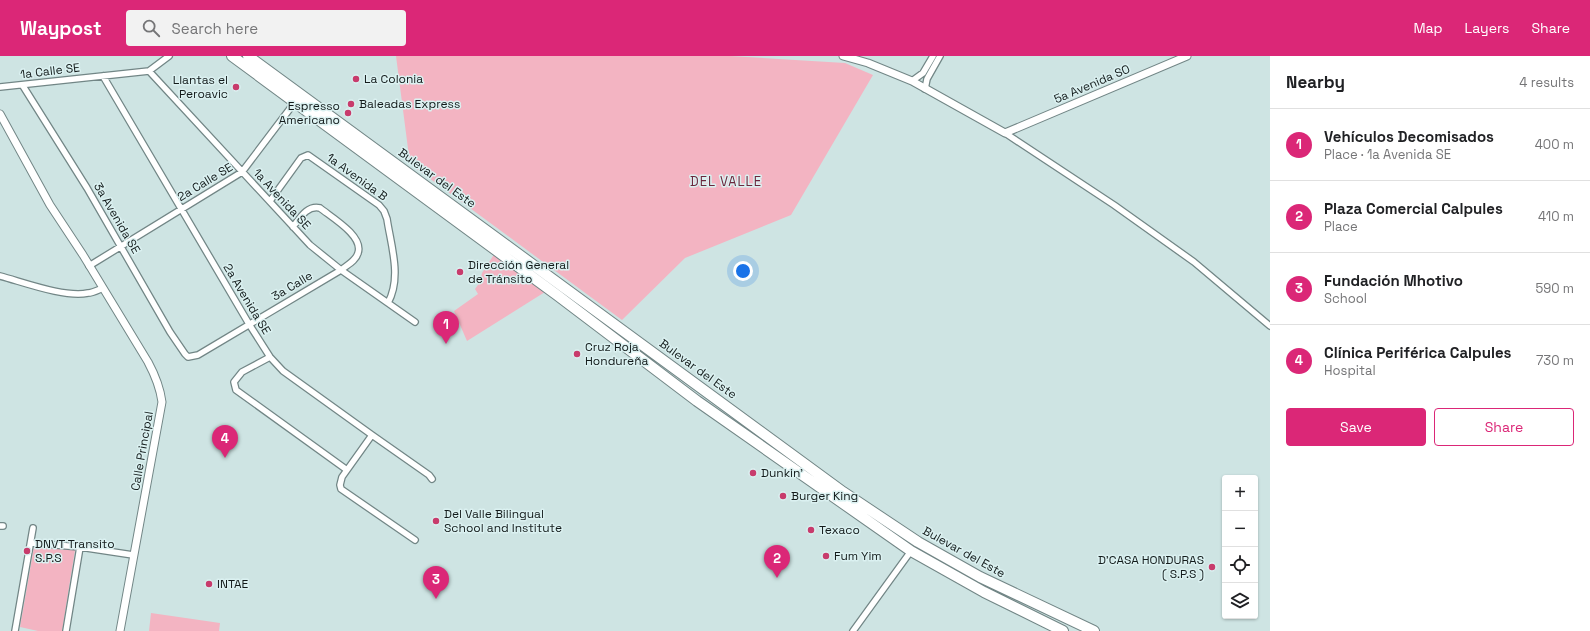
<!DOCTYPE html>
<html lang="en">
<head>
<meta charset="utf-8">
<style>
  :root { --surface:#fff; --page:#f2f2f2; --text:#202124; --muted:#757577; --line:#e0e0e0; --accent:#db2777 }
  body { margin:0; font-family:"Space Grotesk",sans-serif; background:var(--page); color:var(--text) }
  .controls { position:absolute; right:12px; bottom:12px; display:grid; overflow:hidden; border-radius:4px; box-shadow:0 1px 3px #0004 }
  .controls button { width:36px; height:36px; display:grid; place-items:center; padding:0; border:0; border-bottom:1px solid var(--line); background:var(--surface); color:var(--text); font:20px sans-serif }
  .you { position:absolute; left:743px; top:215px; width:14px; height:14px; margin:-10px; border:3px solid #fff; border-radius:50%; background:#1a73e8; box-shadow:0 0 0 6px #1a73e833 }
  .badge { display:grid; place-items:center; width:26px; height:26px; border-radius:50%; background:var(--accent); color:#fff; font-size:13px; font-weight:700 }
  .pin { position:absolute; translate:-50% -33px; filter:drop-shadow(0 1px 2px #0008) }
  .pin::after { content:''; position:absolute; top:21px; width:14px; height:12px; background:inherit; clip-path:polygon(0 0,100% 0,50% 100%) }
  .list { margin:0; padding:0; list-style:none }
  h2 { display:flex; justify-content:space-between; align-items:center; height:52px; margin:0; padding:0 16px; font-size:17px }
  h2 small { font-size:13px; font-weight:400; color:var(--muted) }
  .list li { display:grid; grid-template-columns:26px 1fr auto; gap:12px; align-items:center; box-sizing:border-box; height:72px; padding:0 16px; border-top:1px solid var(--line) }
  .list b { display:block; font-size:15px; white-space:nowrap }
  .list p { margin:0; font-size:13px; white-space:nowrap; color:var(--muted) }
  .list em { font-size:13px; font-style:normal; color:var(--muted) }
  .actions { display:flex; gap:8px; padding:12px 16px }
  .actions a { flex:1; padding:9px 0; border:1px solid var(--accent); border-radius:4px; text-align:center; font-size:14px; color:var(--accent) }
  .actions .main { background:var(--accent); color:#fff }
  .icon { flex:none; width:22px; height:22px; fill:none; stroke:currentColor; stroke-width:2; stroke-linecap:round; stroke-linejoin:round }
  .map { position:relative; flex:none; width:1270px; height:575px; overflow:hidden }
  header { display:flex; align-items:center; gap:24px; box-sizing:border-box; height:56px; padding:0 20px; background:var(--accent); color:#fff }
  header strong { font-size:19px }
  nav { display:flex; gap:22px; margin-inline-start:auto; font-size:14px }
  .search { width:280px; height:36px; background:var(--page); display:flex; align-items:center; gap:10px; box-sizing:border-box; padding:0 14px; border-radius:4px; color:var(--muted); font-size:15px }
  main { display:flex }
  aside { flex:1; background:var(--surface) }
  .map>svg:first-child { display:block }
  .green { fill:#f3b4c2 }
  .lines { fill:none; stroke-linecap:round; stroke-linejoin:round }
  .minor-casing { stroke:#728686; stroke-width:8 }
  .tertiary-casing { stroke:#728686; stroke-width:9 }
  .trunk-casing { stroke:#728686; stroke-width:12 }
  .minor { stroke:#fff; stroke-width:5.5 }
  .tertiary { stroke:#fff; stroke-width:7 }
  .trunk { stroke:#fff; stroke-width:10 }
  .poi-dot { fill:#c83b6c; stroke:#dbf1f1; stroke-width:1.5 }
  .labels { text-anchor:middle; stroke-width:3; stroke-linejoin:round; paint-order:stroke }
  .street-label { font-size:12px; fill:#131b1b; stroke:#dbf1f1 }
  .poi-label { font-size:12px; fill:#131b1b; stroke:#dbf1f1; text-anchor:start }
  .neighbourhood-label { font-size:13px; letter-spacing:1px; fill:#6b263c; stroke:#dbf1f1 }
</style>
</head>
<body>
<header>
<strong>Waypost</strong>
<div class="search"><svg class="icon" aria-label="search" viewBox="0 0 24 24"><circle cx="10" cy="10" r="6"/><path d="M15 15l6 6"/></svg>Search here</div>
<nav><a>Map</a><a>Layers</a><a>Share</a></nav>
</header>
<main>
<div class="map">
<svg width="1270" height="575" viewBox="0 0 1270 575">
  <rect width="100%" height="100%" fill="#cee4e3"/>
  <path class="green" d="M 396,0 L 730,0 L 845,7 L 873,19 L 791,159 L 685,202 L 622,264 L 410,108 Z
    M 495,197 L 545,236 L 467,285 L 454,255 L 478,238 L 475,233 L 480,226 L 482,217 Z
    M 34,491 L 75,494 L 62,575 L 38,575 L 20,571 Z
    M 151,557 L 220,567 L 219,575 L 149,575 Z"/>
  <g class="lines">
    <defs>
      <path id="minor" d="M 149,15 L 310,189 L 341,214 L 415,266
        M 103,20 L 249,268 L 270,301 L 283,315 L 372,379 L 429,419 L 432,423
        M 912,25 L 923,17 L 933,0
        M 23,30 L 87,132 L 170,276 L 185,298 L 188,301 L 198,299 L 341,214 C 347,209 356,205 358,197 C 364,180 331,161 320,152 C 307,149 300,162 293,171
        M 0,31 L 149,15 L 169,0
        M 925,33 L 927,23 L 940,0
        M 1005,77 L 1114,149 L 1194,206 L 1270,270
        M 270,145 L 301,102 L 308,99 L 379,149 L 384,155 L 387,163 C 391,190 402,221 388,247
        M 89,210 L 242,116 L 295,46
        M 0,220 C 23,226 65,242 88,237 C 93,237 98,234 103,232
        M 270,301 L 242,316 L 234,326 L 236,334 L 347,414
        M 372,379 L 342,421 L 340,429 L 341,433 L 415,484
        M 0,470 L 3,470
        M 31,487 L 80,491 L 133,499
        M 15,575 L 33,472
        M 66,575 L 80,491
        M 853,575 L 911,495"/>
      <path id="tertiary" d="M 843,0 L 868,7 L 912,25 L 1005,77 L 1187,0
        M 0,58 L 50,149 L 83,199 L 148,306 C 155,319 160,331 162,346 L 120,575"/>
      <path id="trunk" d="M 232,0 L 557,239 L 697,345 L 911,495 L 984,536 L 1063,575
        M 248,0 L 843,436 L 918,486 L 980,521 L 1094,575"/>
    </defs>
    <use href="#minor" class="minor-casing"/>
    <use href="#tertiary" class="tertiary-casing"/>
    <use href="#trunk" class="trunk-casing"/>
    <use href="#minor" class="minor"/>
    <use href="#tertiary" class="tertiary"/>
    <use href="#trunk" class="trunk"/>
  </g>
  <g class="poi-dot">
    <circle cx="356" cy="23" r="4"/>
    <circle cx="236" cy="31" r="4"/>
    <circle cx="351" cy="48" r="4"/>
    <circle cx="348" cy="57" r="4"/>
    <circle cx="460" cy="216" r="4"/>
    <circle cx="577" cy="298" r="4"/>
    <circle cx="753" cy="417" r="4"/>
    <circle cx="783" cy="440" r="4"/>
    <circle cx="436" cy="465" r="4"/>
    <circle cx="811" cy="474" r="4"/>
    <circle cx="27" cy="495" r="4"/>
    <circle cx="826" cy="500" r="4"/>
    <circle cx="1212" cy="511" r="4"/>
    <circle cx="209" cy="528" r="4"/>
  </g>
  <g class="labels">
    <g class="street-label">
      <text transform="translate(50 15) rotate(-7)" y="4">1a Calle SE</text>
      <text transform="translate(1092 28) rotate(-23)" y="4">5a Avenida SO</text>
      <text transform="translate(357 121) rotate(36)" y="4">1a Avenida B</text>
      <text transform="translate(437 122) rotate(36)" y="4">Bulevar del Este</text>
      <text transform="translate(205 126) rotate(-31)" y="4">2a Calle SE</text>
      <text transform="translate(282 143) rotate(47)" y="4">1a Avenida SE</text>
      <text transform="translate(117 162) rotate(60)" y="4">3a Avenida SE</text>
      <text transform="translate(292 230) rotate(-31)" y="4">3a Calle</text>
      <text transform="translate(247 243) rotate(59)" y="4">2a Avenida SE</text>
      <text transform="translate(698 313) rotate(36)" y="4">Bulevar del Este</text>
      <text transform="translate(142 395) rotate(-80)" y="4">Calle Principal</text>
      <text transform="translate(964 496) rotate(29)" y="4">Bulevar del Este</text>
    </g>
    <g class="poi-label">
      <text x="364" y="27">La Colonia</text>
      <text x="228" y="28" text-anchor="end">Llantas el<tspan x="228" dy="14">Peroavic</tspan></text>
      <text x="359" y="52">Baleadas Express</text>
      <text x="340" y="54" text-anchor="end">Espresso<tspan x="340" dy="14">Americano</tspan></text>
      <text x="468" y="213">Dirección General<tspan x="468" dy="14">de Tránsito</tspan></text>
      <text x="585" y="295">Cruz Roja<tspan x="585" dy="14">Hondureña</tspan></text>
      <text x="761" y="421">Dunkin'</text>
      <text x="791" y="444">Burger King</text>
      <text x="444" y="462">Del Valle Bilingual<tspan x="444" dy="14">School and Institute</tspan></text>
      <text x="819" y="478">Texaco</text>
      <text x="35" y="492">DNVT Transito<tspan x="35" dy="14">S.P.S</tspan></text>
      <text x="834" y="504">Fum Yim</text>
      <text x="1204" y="508" text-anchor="end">D'CASA HONDURAS<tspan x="1204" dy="14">( S.P.S )</tspan></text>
      <text x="217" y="532">INTAE</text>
    </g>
    <g class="neighbourhood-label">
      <text x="726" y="130">DEL VALLE</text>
    </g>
  </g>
</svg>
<div class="controls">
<button>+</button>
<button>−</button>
<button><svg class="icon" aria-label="locate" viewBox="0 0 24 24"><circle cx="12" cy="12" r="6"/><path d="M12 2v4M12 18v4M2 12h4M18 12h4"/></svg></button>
<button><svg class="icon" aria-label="layers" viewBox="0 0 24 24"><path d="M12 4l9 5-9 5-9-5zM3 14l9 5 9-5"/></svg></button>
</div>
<div class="you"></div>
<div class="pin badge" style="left:446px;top:288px">1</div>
<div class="pin badge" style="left:777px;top:522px">2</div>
<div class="pin badge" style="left:436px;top:543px">3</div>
<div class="pin badge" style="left:225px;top:402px">4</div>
</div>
<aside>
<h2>Nearby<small>4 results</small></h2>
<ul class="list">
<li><span class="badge">1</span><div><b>Vehículos Decomisados</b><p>Place · 1a Avenida SE</p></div><em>400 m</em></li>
<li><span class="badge">2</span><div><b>Plaza Comercial Calpules</b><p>Place</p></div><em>410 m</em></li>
<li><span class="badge">3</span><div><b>Fundación Mhotivo</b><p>School</p></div><em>590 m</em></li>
<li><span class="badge">4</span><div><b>Clínica Periférica Calpules</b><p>Hospital</p></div><em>730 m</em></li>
</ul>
<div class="actions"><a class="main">Save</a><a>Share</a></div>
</aside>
</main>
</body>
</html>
